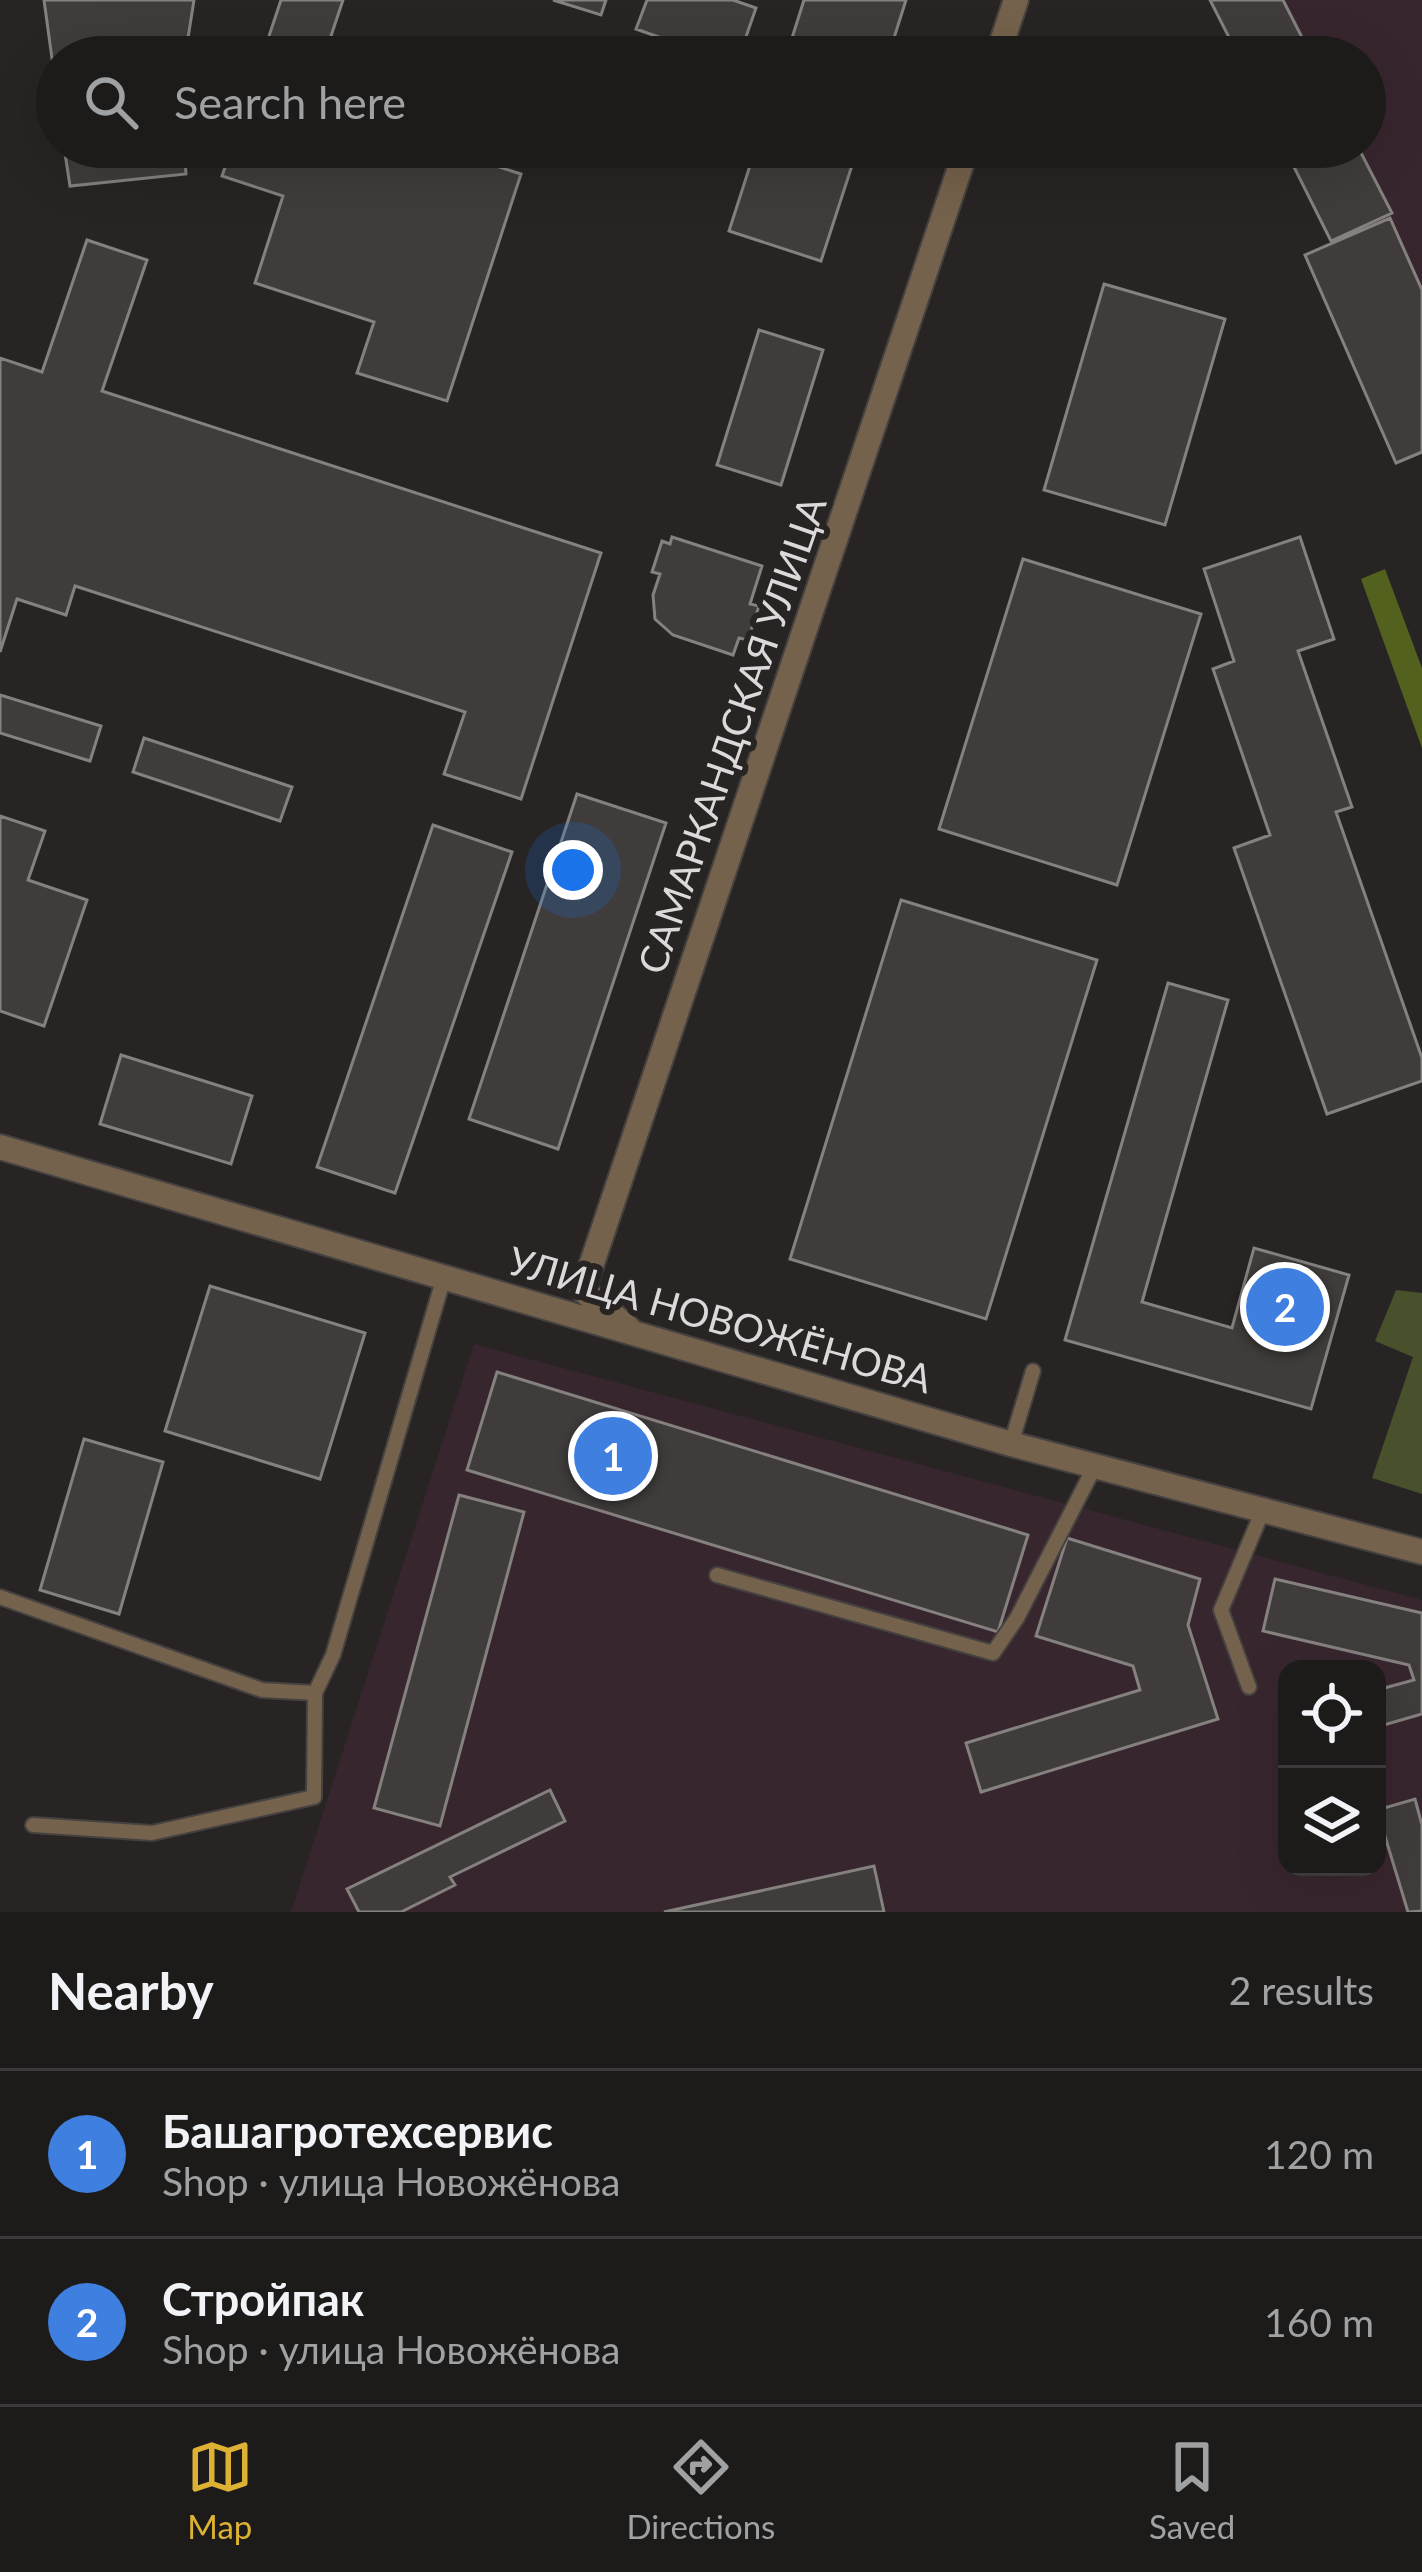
<!DOCTYPE html>
<html lang="en">
<head>
<meta charset="utf-8">
<style>
  :root { --surface:#1d1b1a; --page:#2a2827; --text:#f1f3f6; --muted:#a0a1a2; --line:#3b3939; --accent:#ddb133 }
  body { margin:0; font-family:Lato,sans-serif; background:var(--page); color:var(--text) }
  .controls { position:absolute; right:36px; bottom:36px; display:grid; overflow:hidden; border-radius:24px; box-shadow:0 12px 48px #0002 }
  .controls button { width:108px; height:108px; display:grid; place-items:center; padding:0; border:0; border-bottom:3px solid var(--line); background:var(--surface); color:var(--text); font:60px sans-serif }
  .you { position:absolute; left:573px; top:870px; width:42px; height:42px; margin:-30px; border:9px solid #fff; border-radius:50%; background:#1a73e8; box-shadow:0 0 0 18px #1a73e833 }
  .badge { display:grid; place-items:center; width:78px; height:78px; border-radius:50%; background:var(--accent); color:#fff; font-size:39px; font-weight:700 }
  .pin { position:absolute; translate:-50% -50%; border:6px solid #fff; box-shadow:0 3px 12px #0006 }
  .list { margin:0; padding:0; list-style:none }
  h2 { display:flex; justify-content:space-between; align-items:center; height:156px; margin:0; padding:0 48px; font-size:51px }
  h2 small { font-size:39px; font-weight:400; color:var(--muted) }
  .list li { display:grid; grid-template-columns:78px 1fr auto; gap:36px; align-items:center; box-sizing:border-box; height:168px; padding:0 48px; border-top:3px solid var(--line) }
  .list b { display:block; font-size:45px; white-space:nowrap }
  .list p { margin:0; font-size:39px; white-space:nowrap; color:var(--muted) }
  .list em { font-size:39px; font-style:normal; color:var(--muted) }
  .icon { flex:none; width:66px; height:66px; fill:none; stroke:currentColor; stroke-width:2; stroke-linecap:round; stroke-linejoin:round }
  .map { position:relative; flex:none; width:1422px; height:1912px; overflow:hidden }
  .search { position:absolute; background:var(--surface); box-shadow:0 12px 48px #0002; left:36px; right:36px; top:36px; height:132px; display:flex; align-items:center; gap:30px; box-sizing:border-box; padding:0 42px; border-radius:66px; color:var(--muted); font-size:45px }
  .sheet { height:492px; background:var(--surface) }
  nav { display:flex; justify-content:space-around; align-items:center; box-sizing:border-box; height:168px; border-top:3px solid var(--line); background:var(--surface); font-size:33px; color:var(--muted) }
  nav a { display:grid; justify-items:center; gap:6px }
  nav .on { color:var(--accent) }
  .map>svg:first-child { display:block }
  .industrial { fill:#38262e; fill-rule:evenodd }
  .green { fill:#48512c }
  .forest { fill:#53611e }
  .building { fill:#3f3c3b; stroke:#84817f; stroke-width:3 }
  .lines { fill:none; stroke-linecap:round; stroke-linejoin:round }
  .service-casing { stroke:#444140; stroke-width:18 }
  .minor-casing { stroke:#444140; stroke-width:28 }
  .tertiary-casing { stroke:#444140; stroke-width:28 }
  .service { stroke:#75624c; stroke-width:14 }
  .minor { stroke:#75624c; stroke-width:24 }
  .tertiary { stroke:#75624c; stroke-width:24 }
  .labels { text-anchor:middle; stroke-width:12; stroke-linejoin:round; paint-order:stroke }
  .street-label { font-size:39px; fill:#dbd9d9; stroke:#272423 }
</style>
</head>
<body>
<div class="map">
<svg width="1422" height="1912" viewBox="0 0 1422 1912">
  <rect width="100%" height="100%" fill="#272423"/>
  <path class="industrial" d="M 1276,0 L 1422,0 L 1422,372 L 1334,147 L 1365,147 L 1365,57 L 1298,57 Z
    M 474,1344 L 1422,1600 L 1422,1912 L 291,1912 ZM 1287,1669 L 1377,1669 L 1377,1867 L 1287,1867 Z"/>
  <path class="green" d="M 1396,1290 L 1422,1293 L 1422,1494 L 1372,1478 L 1413,1357 L 1375,1341 Z"/>
  <path class="forest" d="M 1385,569 L 1422,668 L 1422,748 L 1361,579 Z"/>
  <path class="building" d="M 44,0 L 194,0 L 185,57 L 57,57 L 57,95 Z
    M 281,0 L 343,0 L 324,57 L 262,57 Z
    M 553,0 L 606,0 L 601,15 Z
    M 647,0 L 733,0 L 756,8 L 739,57 L 715,57 L 636,29 Z
    M 804,0 L 906,0 L 888,57 L 786,57 Z
    M 1210,0 L 1283,0 L 1312,57 L 1239,57 Z
    M 64,147 L 184,147 L 186,174 L 70,186 Z
    M 232,147 L 437,147 L 521,174 L 447,401 L 357,373 L 374,322 L 255,283 L 283,196 L 222,176 Z
    M 756,147 L 858,147 L 821,261 L 729,231 Z
    M 1284,147 L 1358,147 L 1392,213 L 1331,241 Z
    M 1390,218 L 1422,290 L 1422,452 L 1396,463 L 1305,255 Z
    M 87,240 L 147,260 L 102,391 L 601,553 L 521,799 L 444,774 L 465,712 L 75,586 L 66,615 L 17,599 L 0,652 L 0,358 L 42,372 Z
    M 1104,284 L 1225,319 L 1165,525 L 1044,490 Z
    M 759,330 L 823,350 L 781,485 L 717,465 Z
    M 672,537 L 762,566 L 750,604 L 759,606 L 748,640 L 739,638 L 733,655 L 673,635 L 655,619 L 653,595 L 660,574 L 652,572 L 662,541 L 670,544 Z
    M 1300,537 L 1334,639 L 1298,651 L 1352,807 L 1336,812 L 1422,1058 L 1422,1081 L 1327,1114 L 1234,848 L 1270,835 L 1213,669 L 1234,661 L 1204,569 Z
    M 1023,559 L 1201,614 L 1117,885 L 939,829 Z
    M 0,695 L 101,726 L 90,761 L 0,733 Z
    M 144,738 L 292,787 L 280,821 L 133,772 Z
    M 577,794 L 666,823 L 558,1149 L 469,1119 Z
    M 0,816 L 45,831 L 28,880 L 87,900 L 44,1026 L 0,1011 Z
    M 433,825 L 512,852 L 395,1193 L 317,1167 Z
    M 901,900 L 1097,960 L 986,1319 L 790,1259 Z
    M 1168,983 L 1228,1000 L 1142,1302 L 1232,1328 L 1254,1248 L 1349,1275 L 1311,1409 L 1065,1340 Z
    M 121,1055 L 252,1096 L 231,1164 L 100,1124 Z
    M 210,1286 L 365,1333 L 320,1479 L 165,1431 Z
    M 497,1372 L 1028,1535 L 998,1632 L 467,1470 Z
    M 84,1439 L 163,1462 L 119,1614 L 40,1590 Z
    M 459,1495 L 524,1512 L 440,1826 L 374,1808 Z
    M 1067,1538 L 1200,1579 L 1188,1625 L 1218,1719 L 981,1792 L 966,1743 L 1140,1690 L 1133,1666 L 1036,1636 Z
    M 1275,1579 L 1422,1613 L 1422,1714 L 1377,1727 L 1377,1690 L 1414,1680 L 1409,1665 L 1263,1631 Z
    M 550,1790 L 565,1821 L 450,1877 L 455,1885 L 401,1912 L 359,1912 L 347,1889 Z
    M 1415,1799 L 1422,1825 L 1422,1911 L 1408,1912 L 1377,1810 Z
    M 874,1866 L 884,1912 L 664,1912 Z"/>
  <g class="lines">
    <defs>
      <path id="service" d="M 1011,1444 L 1033,1371
        M 717,1575 L 993,1653 L 1017,1618 L 1095,1466
        M 0,1597 L 262,1690 L 315,1693 L 333,1655 L 444,1277
        M 1249,1687 L 1221,1610 L 1263,1510
        M 33,1825 L 152,1833 L 314,1797 L 315,1693"/>
      <path id="minor" d="M 997,57 L 1016,0
        M 628,1328 L 583,1290 L 967,147"/>
      <path id="tertiary" d="M 0,1147 L 1011,1444 L 1422,1552"/>
    </defs>
    <use href="#service" class="service-casing"/>
    <use href="#minor" class="minor-casing"/>
    <use href="#tertiary" class="tertiary-casing"/>
    <use href="#service" class="service"/>
    <use href="#minor" class="minor"/>
    <use href="#tertiary" class="tertiary"/>
  </g>
  <g class="labels">
    <g class="street-label">
      <text transform="translate(732 735) rotate(-71)" y="14">САМАРКАНДСКАЯ УЛИЦА</text>
      <text transform="translate(720 1320) rotate(16)" y="14">УЛИЦА НОВОЖЁНОВА</text>
    </g>
  </g>
</svg>
<div class="controls">
<button><svg class="icon" aria-label="locate" viewBox="0 0 24 24"><circle cx="12" cy="12" r="6"/><path d="M12 2v4M12 18v4M2 12h4M18 12h4"/></svg></button>
<button><svg class="icon" aria-label="layers" viewBox="0 0 24 24"><path d="M12 4l9 5-9 5-9-5zM3 14l9 5 9-5"/></svg></button>
</div>
<div class="you"></div>
<div class="pin badge" style="left:613px;top:1456px;background:#3f7fe0">1</div>
<div class="pin badge" style="left:1285px;top:1307px;background:#3f7fe0">2</div>
<div class="search"><svg class="icon" aria-label="search" viewBox="0 0 24 24"><circle cx="10" cy="10" r="6"/><path d="M15 15l6 6"/></svg>Search here</div>
</div>
<section class="sheet">
<h2>Nearby<small>2 results</small></h2>
<ul class="list">
<li><span class="badge" style="background:#3f7fe0">1</span><div><b>Башагротехсервис</b><p>Shop · улица Новожёнова</p></div><em>120 m</em></li>
<li><span class="badge" style="background:#3f7fe0">2</span><div><b>Стройпак</b><p>Shop · улица Новожёнова</p></div><em>160 m</em></li>
</ul>
</section>
<nav>
<a class="on"><svg class="icon" aria-label="map" viewBox="0 0 24 24"><path d="M3 6l6-2 6 2 6-2v14l-6 2-6-2-6 2zM9 4v14M15 6v14"/></svg>Map</a>
<a><svg class="icon" aria-label="directions" viewBox="0 0 24 24"><path d="M12 3l9 9-9 9-9-9zM9 14v-3h6M13 9l2 2-2 2"/></svg>Directions</a>
<a><svg class="icon" aria-label="saved" viewBox="0 0 24 24"><path d="M7 4h10v16l-5-4-5 4z"/></svg>Saved</a>
</nav>
</body>
</html>
